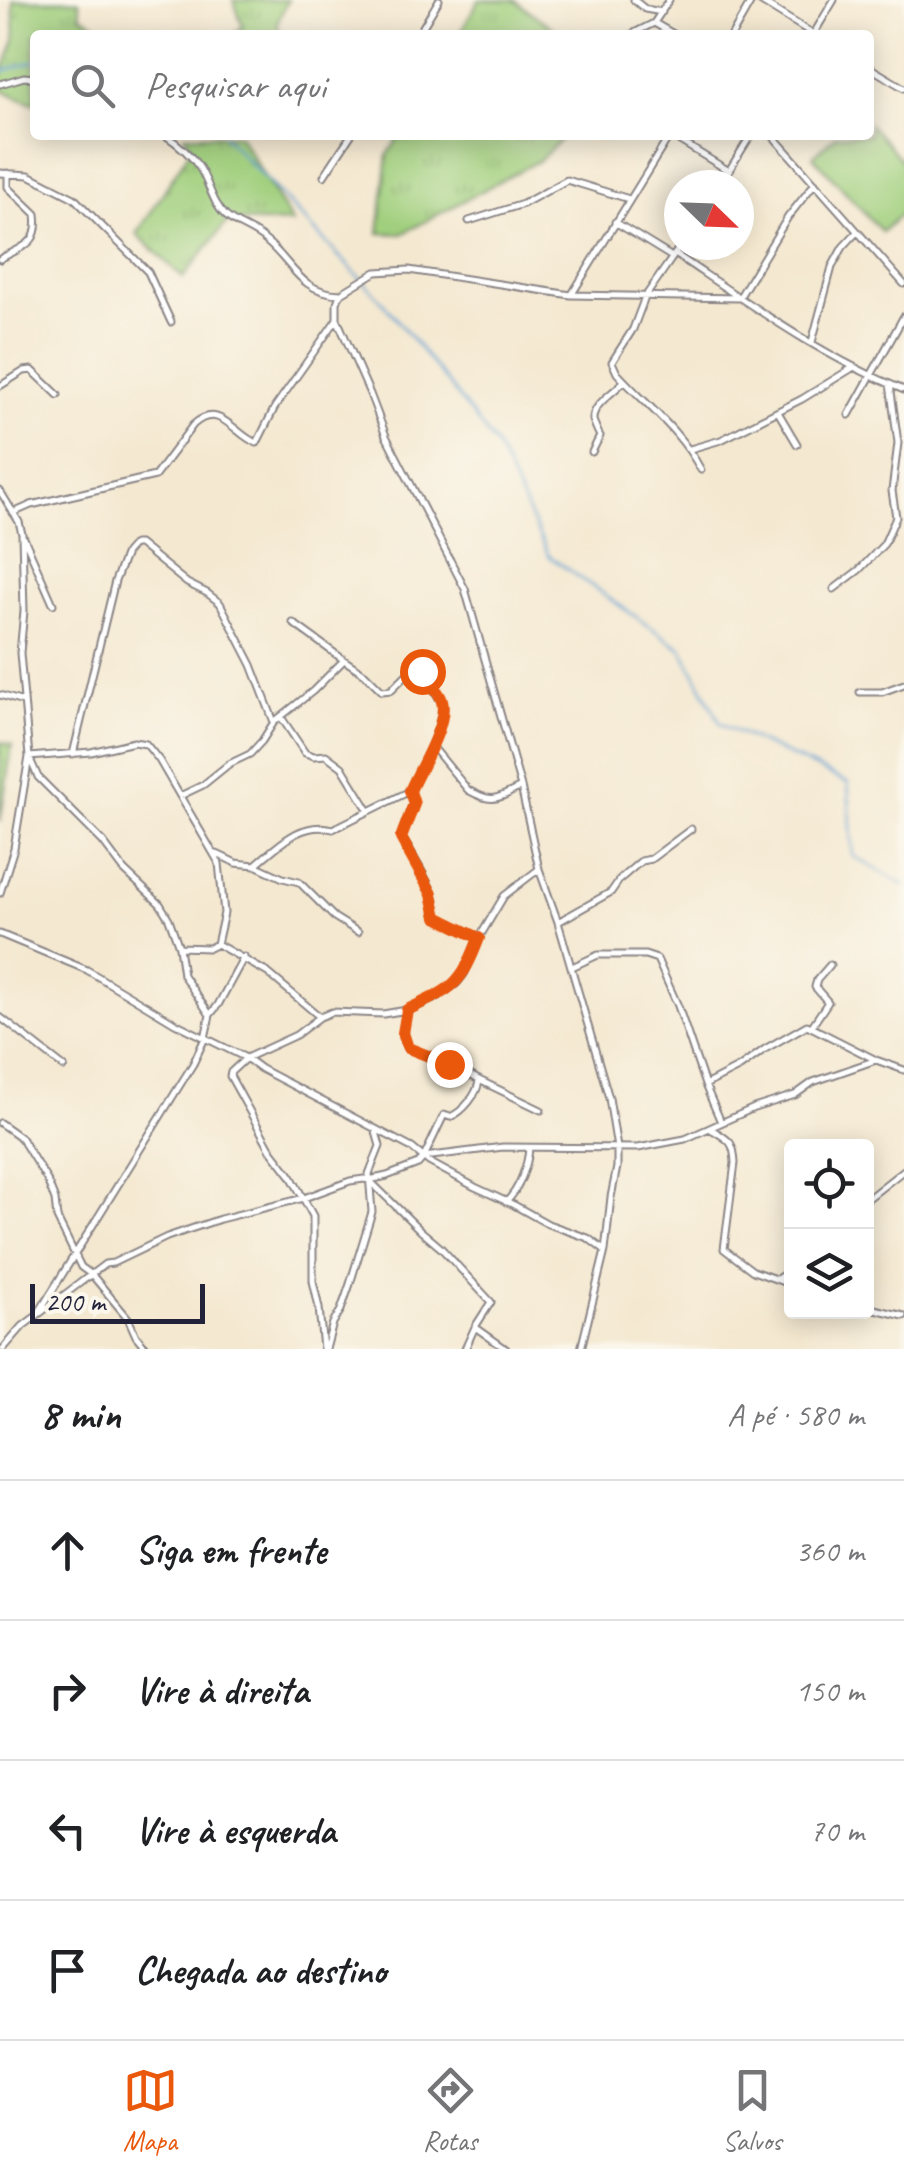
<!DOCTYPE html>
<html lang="pt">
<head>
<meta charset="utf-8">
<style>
  :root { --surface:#fff; --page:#f2f2f2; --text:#202124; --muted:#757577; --line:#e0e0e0; --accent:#ea580c }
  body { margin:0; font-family:Caveat,sans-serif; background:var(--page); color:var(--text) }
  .controls { position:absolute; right:30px; bottom:30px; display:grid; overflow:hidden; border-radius:10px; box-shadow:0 5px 25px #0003 }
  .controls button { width:90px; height:90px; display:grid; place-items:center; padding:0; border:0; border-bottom:2px solid var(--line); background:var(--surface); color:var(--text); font:50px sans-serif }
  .compass { position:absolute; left:664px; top:170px; width:90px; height:90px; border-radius:50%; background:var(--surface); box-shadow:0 5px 25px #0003; rotate:113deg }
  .scale { position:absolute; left:30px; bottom:25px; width:175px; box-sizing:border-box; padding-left:10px; border:5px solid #22223b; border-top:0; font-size:28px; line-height:35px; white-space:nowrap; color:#22223b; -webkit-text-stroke:8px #fbf7ec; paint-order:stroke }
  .stop { position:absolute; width:30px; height:30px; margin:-22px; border:8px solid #ea580c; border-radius:50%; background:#fff }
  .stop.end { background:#ea580c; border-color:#fff; box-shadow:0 2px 10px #0008 }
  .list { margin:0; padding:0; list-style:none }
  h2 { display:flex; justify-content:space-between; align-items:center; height:130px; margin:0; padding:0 40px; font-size:42px }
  h2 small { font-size:32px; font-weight:400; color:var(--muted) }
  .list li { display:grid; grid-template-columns:65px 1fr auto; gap:30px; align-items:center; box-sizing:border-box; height:140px; padding:0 40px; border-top:2px solid var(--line) }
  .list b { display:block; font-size:38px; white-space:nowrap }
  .list em { font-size:32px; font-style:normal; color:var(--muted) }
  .icon { flex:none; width:55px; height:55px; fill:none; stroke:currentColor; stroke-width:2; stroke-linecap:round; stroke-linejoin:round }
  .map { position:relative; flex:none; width:904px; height:1349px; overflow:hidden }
  .search { position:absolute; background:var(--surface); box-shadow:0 5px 25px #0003; left:30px; right:30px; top:30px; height:110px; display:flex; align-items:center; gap:25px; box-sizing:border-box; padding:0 35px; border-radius:10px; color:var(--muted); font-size:38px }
  .sheet { height:690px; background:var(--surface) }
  nav { display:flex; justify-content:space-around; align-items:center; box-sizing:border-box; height:140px; border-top:2px solid var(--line); background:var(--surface); font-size:28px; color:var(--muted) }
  nav a { display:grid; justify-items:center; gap:5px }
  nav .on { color:var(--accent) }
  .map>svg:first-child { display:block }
  .grass { fill:url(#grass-tufts); stroke:#61785c; stroke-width:2.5 }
  .green { fill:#a0cf7d; stroke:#61785c; stroke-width:2.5 }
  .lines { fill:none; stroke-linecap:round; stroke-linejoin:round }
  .stream { stroke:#5ea0d2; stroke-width:2.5 }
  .street-casing { stroke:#8b8586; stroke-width:9 }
  .street { stroke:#fff; stroke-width:5 }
  .route { stroke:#ea580c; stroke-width:12 }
</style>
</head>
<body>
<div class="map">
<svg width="904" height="1349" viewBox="0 0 904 1349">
  <defs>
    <pattern id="grass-tufts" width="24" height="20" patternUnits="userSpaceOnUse" patternTransform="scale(2.5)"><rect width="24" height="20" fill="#a0cf7d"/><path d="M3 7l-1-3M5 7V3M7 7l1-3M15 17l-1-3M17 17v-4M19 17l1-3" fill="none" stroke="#8ab16d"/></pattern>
  </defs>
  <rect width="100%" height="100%" fill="#fbf7ec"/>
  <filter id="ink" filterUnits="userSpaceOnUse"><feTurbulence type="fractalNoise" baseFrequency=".01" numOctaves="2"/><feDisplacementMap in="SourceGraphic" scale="20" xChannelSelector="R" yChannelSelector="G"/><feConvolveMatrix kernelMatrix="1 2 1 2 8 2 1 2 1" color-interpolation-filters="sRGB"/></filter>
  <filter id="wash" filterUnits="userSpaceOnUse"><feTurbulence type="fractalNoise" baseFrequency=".0048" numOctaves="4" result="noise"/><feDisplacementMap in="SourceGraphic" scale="40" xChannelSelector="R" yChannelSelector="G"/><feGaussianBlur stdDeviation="2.25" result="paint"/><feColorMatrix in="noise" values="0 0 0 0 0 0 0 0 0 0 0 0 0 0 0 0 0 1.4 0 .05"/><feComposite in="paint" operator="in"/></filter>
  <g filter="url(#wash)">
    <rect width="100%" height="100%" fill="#f4e8d0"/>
    <path class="grass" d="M 13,0 L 79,0 L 81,16 L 115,35 L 35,35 L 35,104 L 0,90 L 0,79 L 15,40 Z
      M 233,0 L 288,0 L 277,23 L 281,35 L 233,35 L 243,26 Z
      M 479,0 L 514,0 L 554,29 L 557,35 L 459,35 Z
      M 184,135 L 239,135 L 292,223 L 228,221 L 183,278 L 137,234 L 192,147 Z
      M 400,135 L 565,135 L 541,159 L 402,234 L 379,233 L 388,155 Z
      M 0,742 L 12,745 L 0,822 Z"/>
    <path class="green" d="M 869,124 L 904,163 L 904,211 L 882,232 L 813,156 L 836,135 L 869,135 Z"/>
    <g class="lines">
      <path class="stream" d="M 0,72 L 35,61
        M 223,135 L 380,299 L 450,386 L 496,446 L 549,556 L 682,649 L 721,724 L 848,783 L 853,856 L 904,885"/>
    </g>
  </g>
  <g filter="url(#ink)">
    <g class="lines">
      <defs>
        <path id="street" d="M 634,0 L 645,9 L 662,12
          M 758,0 L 815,35
          M 656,24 L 675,35
          M 418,35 L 439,0
          M 630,35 L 654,23 L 669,0
          M 732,35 L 752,0
          M 813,35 L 834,0
          M 869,67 L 904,88
          M 0,84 L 24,77 L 35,78
          M 165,135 C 177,143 191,155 199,167 C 209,182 212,203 226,216 C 237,226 254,230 266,241 C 293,263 299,292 340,294
          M 670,135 L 729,171
          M 772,135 L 904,284
          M 0,173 L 29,175 L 74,198 L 148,272 L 171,322
          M 324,176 L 351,135
          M 720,185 L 751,135
          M 469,221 L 523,204 L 567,180 L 629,199
          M 615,222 L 672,257
          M 681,245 L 645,297 L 633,329 L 612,362 L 617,373 C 647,406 680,430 701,470
          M 675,254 C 748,303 822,357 904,390
          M 0,259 C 23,246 40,245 36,214 L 8,187 L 8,173
          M 572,294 L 670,135
          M 812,342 L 832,267 L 843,247 L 857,232
          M 0,386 L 24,371 L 32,370 L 58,395
          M 778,412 L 797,444
          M 849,415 L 904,316
          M 690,449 L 721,440 L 802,399 L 854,367
          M 592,452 L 600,436 C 599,435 593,421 593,420 C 592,404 615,392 624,381
          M 0,491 L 19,522 L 22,534 L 24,611 L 20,653 L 29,757 L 14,848 L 0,893
          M 13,513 L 31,505 L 155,476 L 193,425 C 220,400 235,436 257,443 L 275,407 L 337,319
          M 24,538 L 53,604
          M 834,589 L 859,570 L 884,544 L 896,517 L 892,491 L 898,443 L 890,384
          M 860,692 L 882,692 L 904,684
          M 0,695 L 23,702
          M 281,717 L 305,753 L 314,756 L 326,755 L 342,767 L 369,811
          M 432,746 L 468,790 C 493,804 497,799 521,787
          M 73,754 L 115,581 L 126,553 L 134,544 L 139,544 L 187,583 L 207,593 L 220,603 L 252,665 L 274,722
          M 410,791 L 413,804 L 401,837 C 410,851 431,885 434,900 C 435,906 435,912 437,917 L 479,938
          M 180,796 L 203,785 L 229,764 L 250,754 L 262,741 L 274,722 L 313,691 L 344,660 L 293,623
          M 217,854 L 236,863 L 255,865 L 283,878 L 299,882 L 334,917 L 358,932
          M 255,865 C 278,846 301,820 333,829 L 410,791 C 422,762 440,737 443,704 L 422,671 L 414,667 L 391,690 L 382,691 L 365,674 L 344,660
          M 558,922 L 611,892 L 620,879 L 641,861 L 651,859 L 691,829
          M 0,934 L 87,970 L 175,1023 L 246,1058 L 261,1069 L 412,1148 L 429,1162 L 475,1187 L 514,1205 L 548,1224 L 588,1238 L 605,1251
          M 179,947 L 209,948 L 217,944 L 268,973 L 320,1017
          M 572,967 L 598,955 L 645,955 L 657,959 L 678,1006 L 705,1085 L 721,1122
          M 407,1010 L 403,1033 L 408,1048 L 449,1064 L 479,1080 C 478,1094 463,1112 450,1117 L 444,1115 L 424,1157
          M 210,1015 L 183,975 L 179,947 L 169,919 L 160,904 L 124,870 L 103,842 L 38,777 L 29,757 L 91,752 L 134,742 L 146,744 L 159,760 L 219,863 L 224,913 L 217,944
          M 0,1017 L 64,1067
          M 812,1026 L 828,1002 L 815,987 L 817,980 L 830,965
          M 479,1080 L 541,1110
          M 705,1085 L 740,1067 L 765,1049 L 807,1025 L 876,1060 L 904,1070
          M 0,1123 L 21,1138 L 47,1180 L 55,1200 L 57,1218 L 81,1267 L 92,1275 L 128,1318 L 136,1336 L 147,1349
          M 711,1129 C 729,1140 734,1141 735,1163 L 724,1249 L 753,1271 L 792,1285
          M 369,1180 L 421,1231 L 441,1248 L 491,1302 L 475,1327 L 465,1349
          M 866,1200 L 904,1170
          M 506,1202 C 519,1190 528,1165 529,1148
          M 777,1279 L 786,1273 L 792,1264
          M 866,1307 L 904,1316
          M 39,1312 L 193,1064 L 205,1038 L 210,1015 L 218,1005 L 244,957
          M 475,1327 L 506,1349
          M 3,1349 L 23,1326 L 105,1264 L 113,1263 L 167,1237 L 220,1219 L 304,1198 L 350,1181 L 364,1179 L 369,1180 L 387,1176 L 418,1164 L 424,1157 L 503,1147 L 638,1148 L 685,1139 L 754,1108 L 795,1095 L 813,1082 L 876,1060
          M 323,1349 L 319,1308 L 313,1281 L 313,1216 L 291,1176 L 271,1150 L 230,1076 L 231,1072 L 246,1058 L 296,1035 L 320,1017 L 332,1012 L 383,1014 L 407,1010 L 435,998 L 457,983 L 464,974 L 479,938 L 504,896 L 539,869
          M 326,1349 L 333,1323 L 341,1310 L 350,1284 L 372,1212 L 369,1174 L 380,1146 L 376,1132
          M 581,1349 L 605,1251 L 611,1197 L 617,1167 L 617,1148 L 609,1098 L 558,922 L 539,869 L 521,787 L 465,589 L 386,436 L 370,394 L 337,319 L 337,303 L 340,294 L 376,272 L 409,270 L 571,295 L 739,298 L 788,217 L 815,183"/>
      </defs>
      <use href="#street" class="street-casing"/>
      <use href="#street" class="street"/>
    </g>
  </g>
  <g class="lines" filter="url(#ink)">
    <path class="route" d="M 422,671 C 428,679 437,689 441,698 C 451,720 418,771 410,791 L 414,804 L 401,838 L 432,894 L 437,917 L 479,938 C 461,986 452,989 407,1010 L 403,1033 L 408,1048 L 449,1064"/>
  </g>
</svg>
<div class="controls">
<button><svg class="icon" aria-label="locate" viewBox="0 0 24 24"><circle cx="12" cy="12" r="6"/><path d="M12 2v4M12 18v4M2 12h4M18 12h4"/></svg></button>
<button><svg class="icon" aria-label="layers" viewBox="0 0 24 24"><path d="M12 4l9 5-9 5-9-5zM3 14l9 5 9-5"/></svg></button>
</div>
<svg class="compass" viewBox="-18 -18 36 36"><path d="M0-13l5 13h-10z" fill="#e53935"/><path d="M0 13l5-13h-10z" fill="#757577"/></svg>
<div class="scale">200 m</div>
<div class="stop" style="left:422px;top:671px"></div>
<div class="stop end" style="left:449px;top:1064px"></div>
<div class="search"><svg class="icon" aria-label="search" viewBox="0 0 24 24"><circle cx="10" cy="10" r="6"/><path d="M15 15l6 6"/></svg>Pesquisar aqui</div>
</div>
<section class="sheet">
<h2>8 min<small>A pé · 580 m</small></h2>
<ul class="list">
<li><svg class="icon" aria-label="ahead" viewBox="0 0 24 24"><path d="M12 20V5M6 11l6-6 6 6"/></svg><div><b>Siga em frente</b></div><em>360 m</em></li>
<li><svg class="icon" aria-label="right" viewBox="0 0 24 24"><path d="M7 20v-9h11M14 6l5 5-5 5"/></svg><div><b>Vire à direita</b></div><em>150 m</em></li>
<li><svg class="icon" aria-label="left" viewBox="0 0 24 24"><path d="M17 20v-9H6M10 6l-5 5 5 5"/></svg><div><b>Vire à esquerda</b></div><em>70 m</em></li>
<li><svg class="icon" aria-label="arrive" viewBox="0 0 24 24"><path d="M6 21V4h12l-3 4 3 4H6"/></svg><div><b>Chegada ao destino</b></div></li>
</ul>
</section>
<nav>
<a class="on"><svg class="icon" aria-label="map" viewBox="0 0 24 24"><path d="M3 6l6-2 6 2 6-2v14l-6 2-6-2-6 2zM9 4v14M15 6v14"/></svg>Mapa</a>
<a><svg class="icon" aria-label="directions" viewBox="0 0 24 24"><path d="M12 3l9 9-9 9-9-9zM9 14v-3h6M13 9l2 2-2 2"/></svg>Rotas</a>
<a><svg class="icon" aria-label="saved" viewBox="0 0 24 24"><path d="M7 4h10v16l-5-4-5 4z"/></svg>Salvos</a>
</nav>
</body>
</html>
